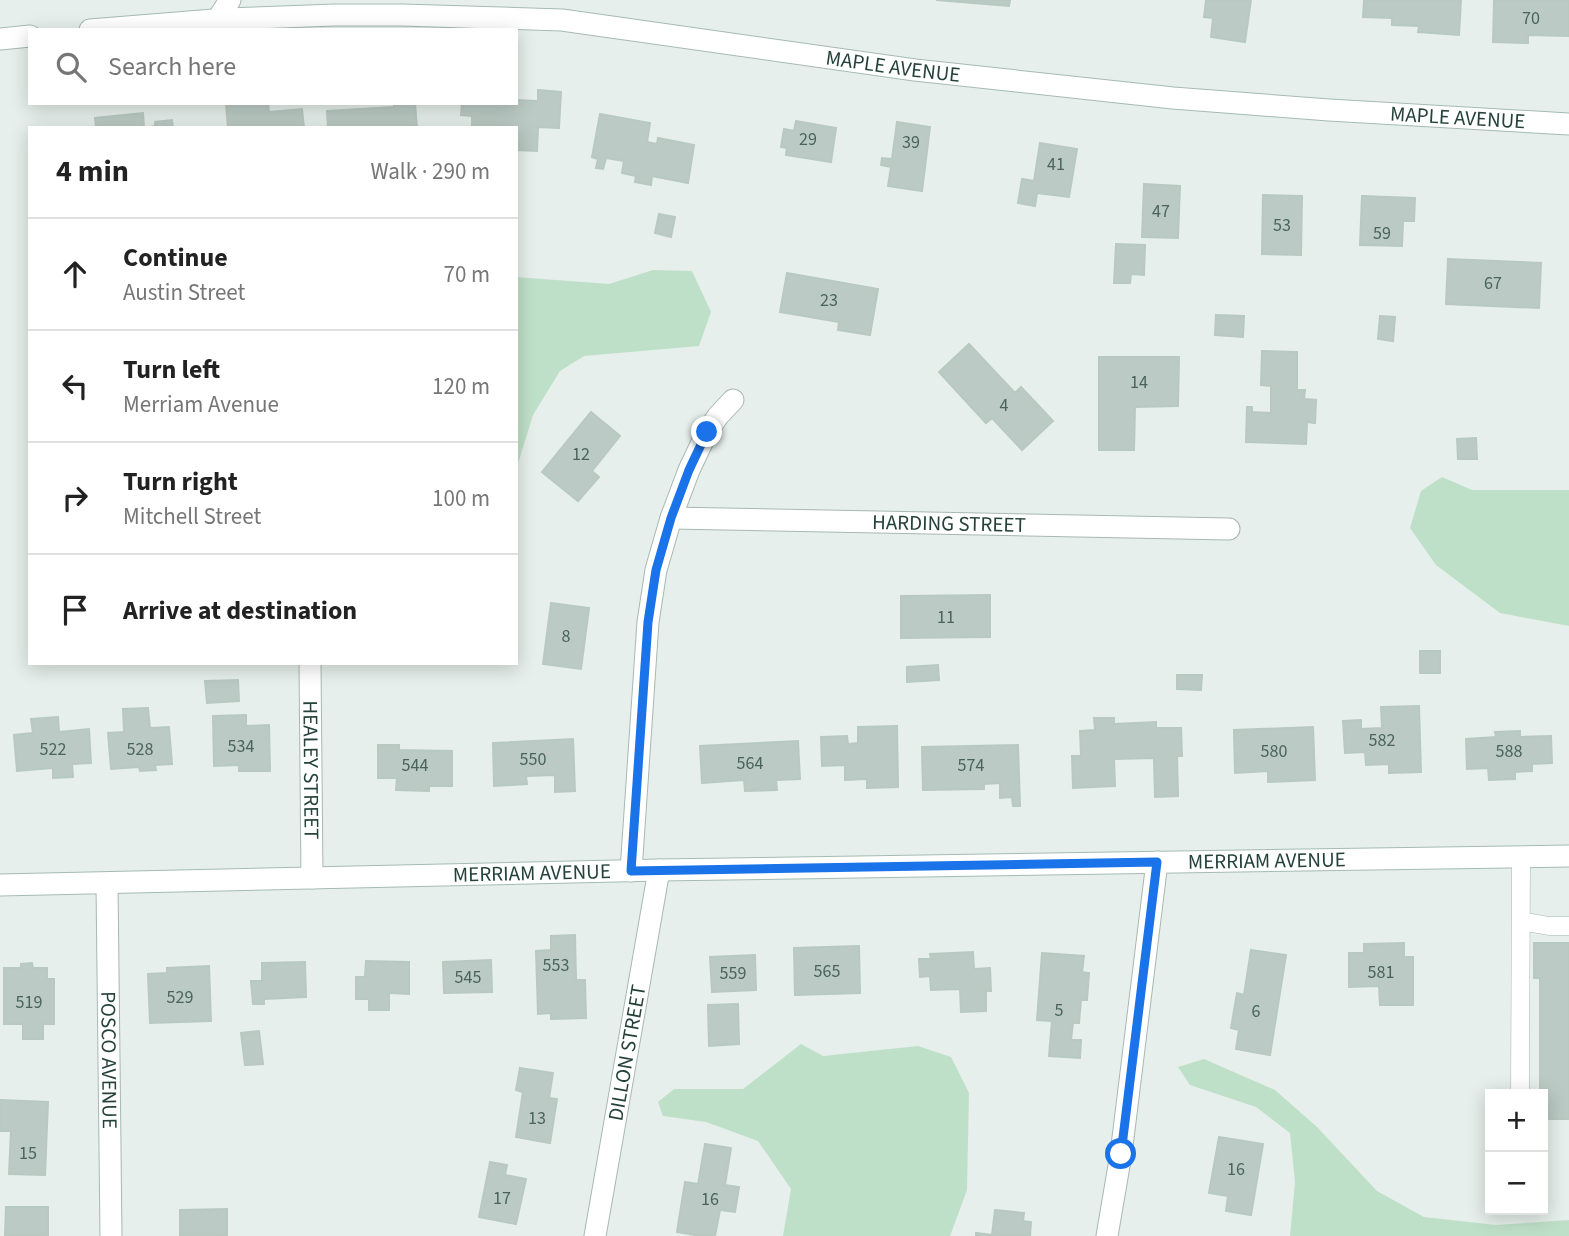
<!DOCTYPE html>
<html lang="en">
<head>
<meta charset="utf-8">
<style>
  :root { --surface:#fff; --page:#f2f2f2; --text:#222; --muted:#767676; --line:#e0e0e0 }
  body { margin:0; font-family:"Source Sans 3",sans-serif; background:var(--page); color:var(--text) }
  .controls { position:absolute; right:21px; bottom:21px; display:grid; overflow:hidden; border-radius:0px; box-shadow:0 4px 18px #0003 }
  .controls button { width:63px; height:63px; display:grid; place-items:center; padding:0; border:0; border-bottom:2px solid var(--line); background:var(--surface); color:var(--text); font:35px sans-serif }
  .stop { position:absolute; width:21px; height:21px; margin:-16px; border:5px solid #1a73e8; border-radius:50%; background:#fff }
  .stop.end { background:#1a73e8; border-color:#fff; box-shadow:0 2px 7px #0008 }
  .list { margin:0; padding:0; list-style:none }
  h2 { display:flex; justify-content:space-between; align-items:center; height:91px; margin:0; padding:0 28px; font-size:30px }
  h2 small { font-size:23px; font-weight:400; color:var(--muted) }
  .list li { display:grid; grid-template-columns:46px 1fr auto; gap:21px; align-items:center; box-sizing:border-box; height:112px; padding:0 28px; border-top:2px solid var(--line) }
  .list b { display:block; font-size:26px; white-space:nowrap }
  .list p { margin:0; font-size:23px; white-space:nowrap; color:var(--muted) }
  .list em { font-size:23px; font-style:normal; color:var(--muted) }
  .icon { flex:none; width:38px; height:38px; fill:none; stroke:currentColor; stroke-width:2; stroke-linecap:round; stroke-linejoin:round }
  .map { position:relative; flex:none; width:1569px; height:1236px; overflow:hidden }
  .search { position:absolute; background:var(--surface); box-shadow:0 4px 18px #0003; left:28px; top:28px; width:490px; height:77px; display:flex; align-items:center; gap:18px; box-sizing:border-box; padding:0 24px; border-radius:0px; color:var(--muted); font-size:26px }
  .panel { position:absolute; background:var(--surface); box-shadow:0 4px 18px #0003; left:28px; top:126px; width:490px; height:539px; border-radius:0px }
  .map>svg:first-child { display:block }
  .green { fill:#bfe0c8 }
  .building { fill:#bbcac4; stroke:#b8c9c2; stroke-width:2 }
  .lines { fill:none; stroke-linecap:round; stroke-linejoin:round }
  .lane-casing { stroke:#a8b8b2; stroke-width:19 }
  .street-casing { stroke:#a8b8b2; stroke-width:23 }
  .secondary-casing { stroke:#a4bbb3; stroke-width:23 }
  .lane { stroke:#fff; stroke-width:18 }
  .street { stroke:#fff; stroke-width:21 }
  .secondary { stroke:#fff; stroke-width:21 }
  .route { stroke:#1a73e8; stroke-width:9 }
  .labels { text-anchor:middle; stroke-width:7; stroke-linejoin:round; paint-order:stroke }
  .number-label { font-size:18px; fill:#4a645c }
  .street-label { font-size:21px; fill:#24423a; stroke:#f7fbf9 }
</style>
</head>
<body>
<div class="map">
<svg width="1569" height="1236" viewBox="0 0 1569 1236">
  <rect width="100%" height="100%" fill="#e6efeb"/>
  <path class="green" d="M 653,270 L 692,271 L 711,312 L 699,346 L 584,356 L 560,371 L 533,415 L 516,470 L 516,277 L 609,284 Z
    M 1442,477 L 1472,490 L 1569,490 L 1569,626 L 1500,613 L 1436,565 L 1410,528 L 1421,491 Z
    M 801,1044 L 823,1056 L 918,1046 L 951,1057 L 969,1093 L 967,1190 L 950,1236 L 783,1236 L 791,1189 L 758,1141 L 706,1122 L 663,1116 L 658,1102 L 674,1089 L 743,1089 Z
    M 1204,1059 L 1275,1090 L 1317,1127 L 1377,1191 L 1424,1217 L 1496,1225 L 1569,1220 L 1569,1236 L 1290,1236 L 1295,1182 L 1290,1133 L 1256,1107 L 1190,1085 L 1178,1067 Z"/>
  <path class="building" d="M 936,0 L 1010,0 L 1009,6 Z
    M 1206,0 L 1251,0 L 1245,42 L 1211,37 L 1213,18 L 1204,17 Z
    M 1364,0 L 1461,0 L 1459,35 L 1418,32 L 1419,26 L 1392,25 L 1392,18 L 1363,17 Z
    M 1494,0 L 1569,0 L 1569,36 L 1528,35 L 1528,43 L 1493,42 Z
    M 538,90 L 561,92 L 559,128 L 538,127 L 537,151 L 516,150 L 516,128 L 472,128 L 472,116 L 461,115 L 462,103 L 516,103 L 516,100 L 538,101 Z
    M 226,103 L 268,103 L 269,112 L 302,109 L 304,128 L 228,128 Z
    M 394,103 L 415,103 L 417,128 L 328,128 L 327,111 L 394,107 Z
    M 143,113 L 144,128 L 96,128 L 95,118 Z
    M 600,114 L 650,123 L 647,142 L 657,144 L 658,138 L 694,145 L 688,183 L 652,176 L 651,185 L 635,182 L 636,176 L 622,173 L 624,161 L 606,158 L 603,169 L 596,168 L 598,159 L 592,157 Z
    M 172,120 L 173,128 L 145,128 L 155,126 L 155,122 Z
    M 796,121 L 836,128 L 831,162 L 786,155 L 787,148 L 781,147 L 784,129 L 794,131 Z
    M 897,122 L 930,127 L 922,191 L 888,186 L 891,167 L 881,165 L 882,158 L 892,159 Z
    M 1040,143 L 1077,149 L 1069,197 L 1037,193 L 1035,206 L 1018,203 L 1022,179 L 1034,181 Z
    M 1144,184 L 1180,186 L 1178,238 L 1142,237 Z
    M 1263,195 L 1302,196 L 1301,255 L 1262,254 Z
    M 1362,196 L 1415,198 L 1414,221 L 1403,221 L 1402,246 L 1360,245 Z
    M 659,214 L 675,217 L 671,237 L 655,233 Z
    M 1116,244 L 1145,245 L 1144,275 L 1131,274 L 1130,283 L 1114,283 Z
    M 1448,259 L 1541,263 L 1539,308 L 1446,304 Z
    M 787,273 L 878,289 L 870,335 L 838,330 L 839,322 L 780,312 Z
    M 1216,315 L 1244,316 L 1243,337 L 1215,335 Z
    M 1380,316 L 1395,317 L 1393,341 L 1378,339 Z
    M 969,344 L 1015,393 L 1021,387 L 1053,421 L 1022,450 L 992,418 L 986,423 L 939,372 Z
    M 1262,351 L 1297,352 L 1297,390 L 1305,390 L 1304,399 L 1316,400 L 1315,423 L 1307,422 L 1306,444 L 1246,442 L 1247,407 L 1252,407 L 1252,412 L 1271,413 L 1271,386 L 1261,385 Z
    M 1099,357 L 1179,357 L 1178,406 L 1135,407 L 1134,450 L 1099,450 Z
    M 591,412 L 620,436 L 592,471 L 599,477 L 578,501 L 542,472 Z
    M 1476,438 L 1477,459 L 1458,459 L 1457,439 Z
    M 990,595 L 990,637 L 901,638 L 901,596 Z
    M 551,603 L 589,608 L 581,669 L 543,664 Z
    M 1420,651 L 1440,651 L 1440,673 L 1420,673 Z
    M 938,665 L 939,680 L 907,682 L 907,667 Z
    M 1177,675 L 1202,675 L 1201,690 L 1177,689 Z
    M 238,680 L 239,701 L 207,703 L 205,681 Z
    M 1419,706 L 1421,772 L 1389,773 L 1389,764 L 1366,765 L 1365,752 L 1345,753 L 1343,721 L 1361,720 L 1361,729 L 1382,728 L 1381,707 Z
    M 148,708 L 150,728 L 169,727 L 172,764 L 155,765 L 156,770 L 140,771 L 139,767 L 111,769 L 108,733 L 124,732 L 123,709 Z
    M 246,715 L 246,726 L 269,725 L 270,771 L 239,771 L 239,765 L 214,766 L 213,716 Z
    M 58,717 L 59,732 L 89,729 L 91,763 L 72,764 L 73,777 L 53,778 L 53,768 L 17,771 L 14,735 L 33,733 L 31,719 Z
    M 1094,718 L 1114,718 L 1114,724 L 1156,722 L 1156,728 L 1181,728 L 1182,756 L 1177,756 L 1178,796 L 1155,797 L 1154,758 L 1114,759 L 1115,786 L 1073,788 L 1072,756 L 1081,756 L 1080,731 L 1095,730 Z
    M 897,726 L 898,787 L 867,788 L 867,779 L 845,780 L 845,765 L 822,766 L 821,737 L 847,736 L 848,744 L 858,743 L 858,727 Z
    M 1313,727 L 1315,780 L 1268,782 L 1268,771 L 1235,773 L 1234,730 Z
    M 1520,731 L 1520,737 L 1551,736 L 1552,763 L 1532,764 L 1532,771 L 1515,772 L 1515,779 L 1489,780 L 1488,768 L 1467,769 L 1466,739 L 1496,737 L 1495,732 Z
    M 573,739 L 575,791 L 555,792 L 555,775 L 526,776 L 527,784 L 494,786 L 493,743 Z
    M 798,741 L 800,779 L 776,780 L 777,790 L 745,791 L 744,780 L 702,783 L 700,746 Z
    M 378,745 L 399,745 L 399,750 L 452,751 L 452,786 L 429,786 L 429,791 L 396,790 L 397,778 L 378,778 Z
    M 1018,745 L 1020,806 L 1013,806 L 1012,797 L 1000,798 L 1000,783 L 984,784 L 984,789 L 923,790 L 922,747 Z
    M 575,935 L 576,980 L 585,980 L 586,1018 L 551,1019 L 551,1013 L 538,1014 L 536,951 L 551,950 L 551,936 Z
    M 1404,943 L 1404,957 L 1413,957 L 1413,1005 L 1380,1005 L 1379,986 L 1349,987 L 1349,953 L 1364,953 L 1364,944 Z
    M 1534,943 L 1569,943 L 1569,1119 L 1543,1119 L 1543,1094 L 1540,1094 L 1540,978 L 1534,978 Z
    M 859,946 L 860,993 L 795,995 L 794,948 Z
    M 1251,950 L 1286,955 L 1270,1055 L 1236,1049 L 1239,1030 L 1231,1028 L 1237,993 L 1244,995 Z
    M 973,952 L 974,969 L 990,968 L 991,991 L 986,991 L 986,1011 L 961,1012 L 960,989 L 931,990 L 930,976 L 920,977 L 919,959 L 931,959 L 930,954 Z
    M 1042,953 L 1084,956 L 1082,972 L 1089,973 L 1087,1000 L 1081,1000 L 1079,1023 L 1073,1023 L 1071,1040 L 1081,1040 L 1080,1058 L 1049,1056 L 1052,1021 L 1037,1020 Z
    M 755,955 L 756,990 L 712,992 L 710,957 Z
    M 491,960 L 492,992 L 444,993 L 443,962 Z
    M 366,961 L 409,962 L 409,994 L 389,993 L 389,1010 L 369,1010 L 369,999 L 356,999 L 356,977 L 365,977 Z
    M 305,962 L 306,997 L 264,999 L 264,1004 L 253,1004 L 251,981 L 262,981 L 262,963 Z
    M 32,963 L 33,968 L 47,968 L 47,979 L 54,979 L 54,1024 L 43,1024 L 43,1039 L 23,1039 L 23,1024 L 4,1024 L 4,968 L 21,968 L 21,964 Z
    M 209,966 L 211,1021 L 150,1023 L 148,974 L 167,973 L 167,968 Z
    M 738,1004 L 739,1044 L 709,1046 L 708,1005 Z
    M 259,1031 L 263,1064 L 245,1065 L 241,1033 Z
    M 520,1068 L 553,1073 L 549,1098 L 557,1099 L 550,1143 L 516,1137 L 523,1092 L 516,1090 Z
    M 0,1100 L 48,1102 L 45,1175 L 9,1174 L 11,1131 L 0,1131 Z
    M 1219,1137 L 1263,1144 L 1251,1215 L 1226,1211 L 1228,1196 L 1209,1193 Z
    M 705,1144 L 731,1148 L 725,1185 L 739,1187 L 735,1212 L 720,1210 L 715,1236 L 700,1236 L 677,1232 L 685,1182 L 698,1184 Z
    M 490,1162 L 507,1165 L 505,1175 L 526,1179 L 516,1224 L 479,1217 Z
    M 6,1207 L 48,1207 L 48,1236 L 5,1236 Z
    M 227,1209 L 227,1236 L 180,1235 L 180,1210 Z
    M 995,1210 L 1024,1213 L 1023,1221 L 1031,1222 L 1030,1236 L 976,1236 L 976,1233 L 992,1235 Z"/>
  <g class="lines">
    <defs>
      <path id="lane" d="M 1521,921 L 1549,926 L 1569,926
        M 1520,1094 L 1521,857"/>
      <g id="street">
        <path d="M 217,20 L 230,0"/>
        <path id="s1" d="M 671,518 L 1229,529"/>
        <path id="s2" d="M 310,663 L 312,878"/>
        <path d="M 631,871 L 648,622 L 656,570 L 671,518 L 689,470 L 707,432 L 718,416 L 733,400"/>
        <path id="s3" d="M 107,883 L 111,1236"/>
        <path id="s4" d="M 595,1236 L 659,870"/>
        <path d="M 1107,1236 L 1121,1154 L 1157,862"/>
      </g>
      <g id="secondary">
        <path id="s5" d="M 90,30 L 226,19 L 335,15 L 402,15 L 562,20 L 915,70 L 1173,98 L 1329,110 L 1569,124"/>
        <path d="M 0,39 L 30,36"/>
        <path id="s6" d="M 0,885 L 659,870 L 1569,856"/>
      </g>
    </defs>
    <use href="#lane" class="lane-casing"/>
    <use href="#street" class="street-casing"/>
    <use href="#secondary" class="secondary-casing"/>
    <use href="#lane" class="lane"/>
    <use href="#street" class="street"/>
    <use href="#secondary" class="secondary"/>
  </g>
  <g class="lines">
    <path class="route" d="M 707,432 L 689,470 L 671,518 L 656,570 L 648,622 L 631,871 L 1157,862 L 1121,1154"/>
  </g>
  <g class="labels">
    <g class="number-label">
      <text x="1531" y="24">70</text>
      <text x="808" y="145">29</text>
      <text x="911" y="148">39</text>
      <text x="1056" y="170">41</text>
      <text x="1161" y="217">47</text>
      <text x="1282" y="231">53</text>
      <text x="1382" y="239">59</text>
      <text x="1493" y="289">67</text>
      <text x="829" y="306">23</text>
      <text x="1139" y="388">14</text>
      <text x="1004" y="411">4</text>
      <text x="581" y="460">12</text>
      <text x="946" y="623">11</text>
      <text x="566" y="642">8</text>
      <text x="1382" y="746">582</text>
      <text x="241" y="752">534</text>
      <text x="53" y="755">522</text>
      <text x="140" y="755">528</text>
      <text x="1274" y="757">580</text>
      <text x="1509" y="757">588</text>
      <text x="533" y="765">550</text>
      <text x="750" y="769">564</text>
      <text x="415" y="771">544</text>
      <text x="971" y="771">574</text>
      <text x="556" y="971">553</text>
      <text x="827" y="977">565</text>
      <text x="1381" y="978">581</text>
      <text x="733" y="979">559</text>
      <text x="468" y="983">545</text>
      <text x="180" y="1003">529</text>
      <text x="29" y="1008">519</text>
      <text x="1059" y="1016">5</text>
      <text x="1256" y="1017">6</text>
      <text x="537" y="1124">13</text>
      <text x="28" y="1159">15</text>
      <text x="1236" y="1175">16</text>
      <text x="502" y="1204">17</text>
      <text x="710" y="1205">16</text>
    </g>
    <g class="street-label">
      <text dy="7" stroke="none"><textPath href="#s5" startOffset="807">MAPLE AVENUE</textPath></text>
      <text dy="7" stroke="none"><textPath href="#s5" startOffset="1374">MAPLE AVENUE</textPath></text>
      <text dy="7" stroke="none"><textPath href="#s1" startOffset="278">HARDING STREET</textPath></text>
      <text dy="7" stroke="none"><textPath href="#s2" startOffset="107">HEALEY STREET</textPath></text>
      <text dy="7" stroke="none"><textPath href="#s6" startOffset="1267">MERRIAM AVENUE</textPath></text>
      <text dy="7" stroke="none"><textPath href="#s6" startOffset="532">MERRIAM AVENUE</textPath></text>
      <text dy="7" stroke="none"><textPath href="#s4" startOffset="186">DILLON STREET</textPath></text>
      <text dy="7" stroke="none"><textPath href="#s3" startOffset="177">POSCO AVENUE</textPath></text>
    </g>
  </g>
</svg>
<div class="controls">
<button>+</button>
<button>−</button>
</div>
<div class="stop" style="left:1121px;top:1154px"></div>
<div class="stop end" style="left:707px;top:432px"></div>
<div class="search"><svg class="icon" aria-label="search" viewBox="0 0 24 24"><circle cx="10" cy="10" r="6"/><path d="M15 15l6 6"/></svg>Search here</div>
<section class="panel">
<h2>4 min<small>Walk · 290 m</small></h2>
<ul class="list">
<li><svg class="icon" aria-label="ahead" viewBox="0 0 24 24"><path d="M12 20V5M6 11l6-6 6 6"/></svg><div><b>Continue</b><p>Austin Street</p></div><em>70 m</em></li>
<li><svg class="icon" aria-label="left" viewBox="0 0 24 24"><path d="M17 20v-9H6M10 6l-5 5 5 5"/></svg><div><b>Turn left</b><p>Merriam Avenue</p></div><em>120 m</em></li>
<li><svg class="icon" aria-label="right" viewBox="0 0 24 24"><path d="M7 20v-9h11M14 6l5 5-5 5"/></svg><div><b>Turn right</b><p>Mitchell Street</p></div><em>100 m</em></li>
<li><svg class="icon" aria-label="arrive" viewBox="0 0 24 24"><path d="M6 21V4h12l-3 4 3 4H6"/></svg><div><b>Arrive at destination</b></div></li>
</ul>
</section>
</div>
</body>
</html>
